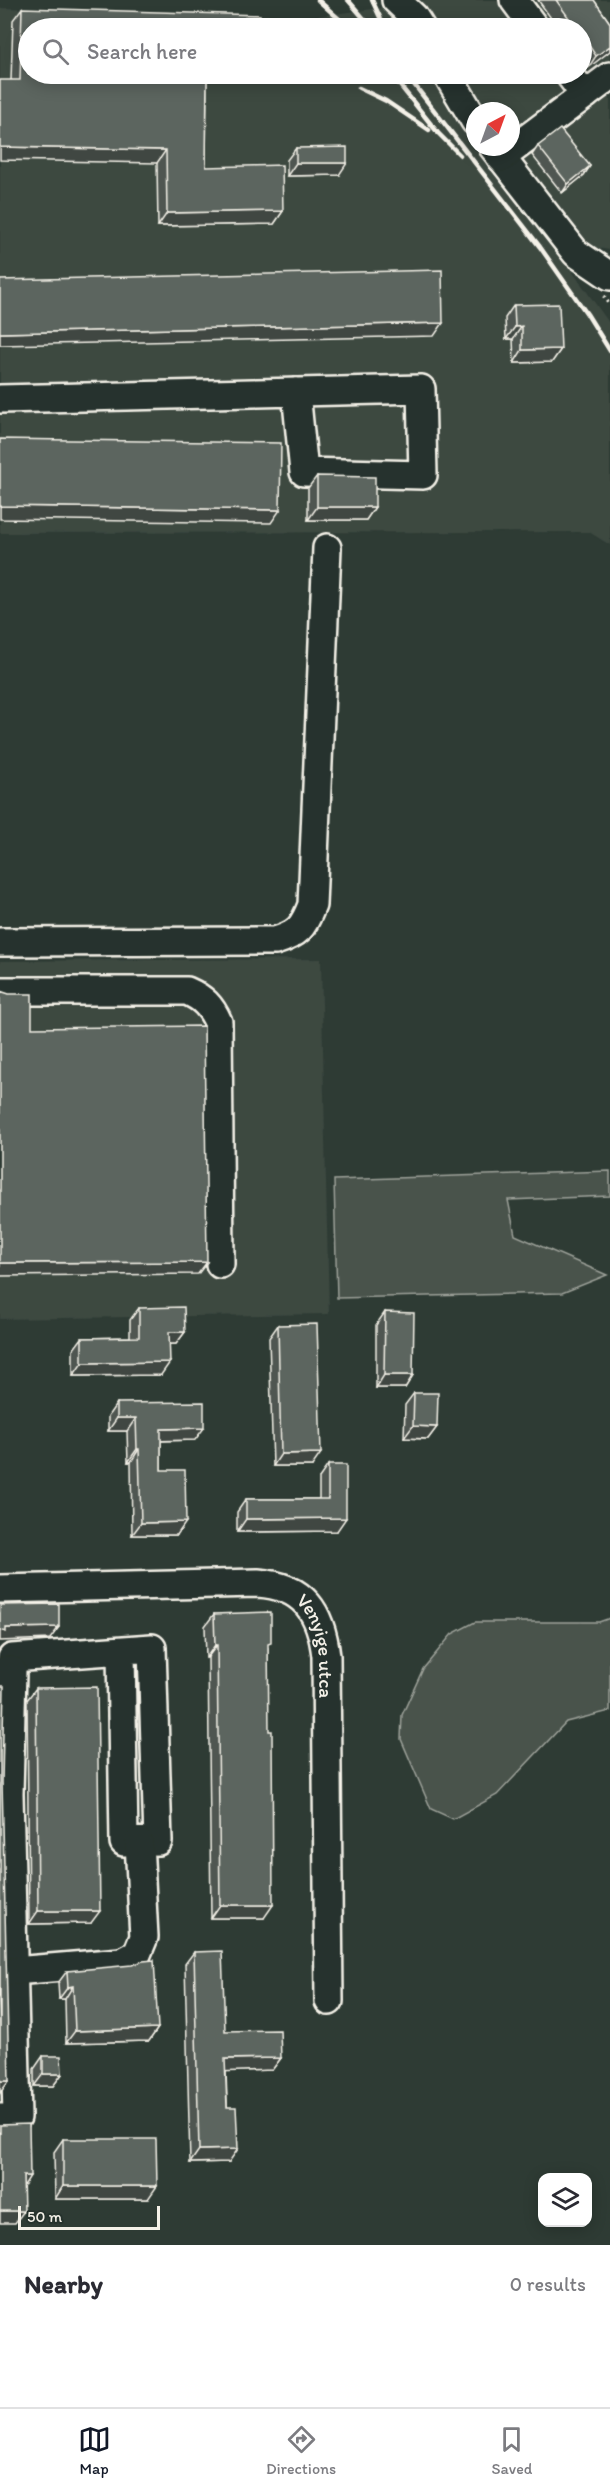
<!DOCTYPE html>
<html lang="en">
<head>
<meta charset="utf-8">
<style>
  :root { --surface:#fff; --page:#f2f2f3; --text:#2b2b33; --muted:#7c7c81; --line:#e1e1e2; --accent:#111827 }
  body { margin:0; font-family:Itim,sans-serif; background:var(--page); color:var(--text) }
  .controls { position:absolute; right:18px; bottom:18px; display:grid; overflow:hidden; border-radius:12px; box-shadow:0 3px 15px #0003 }
  .controls button { width:54px; height:54px; display:grid; place-items:center; padding:0; border:0; border-bottom:2px solid var(--line); background:var(--surface); color:var(--text); font:30px sans-serif }
  .compass { position:absolute; left:466px; top:102px; width:54px; height:54px; border-radius:50%; background:var(--surface); box-shadow:0 3px 15px #0003; rotate:41deg }
  .scale { position:absolute; left:18px; bottom:15px; width:142px; box-sizing:border-box; padding-left:6px; border:3px solid #f4f1e8; border-top:0; font-size:16px; line-height:21px; white-space:nowrap; color:#f4f1e8; -webkit-text-stroke:4px #26332d; paint-order:stroke }
  .list { margin:0; padding:0; list-style:none }
  h2 { display:flex; justify-content:space-between; align-items:center; height:78px; margin:0; padding:0 24px; font-size:26px }
  h2 small { font-size:20px; font-weight:400; color:var(--muted) }
  .icon { flex:none; width:33px; height:33px; fill:none; stroke:currentColor; stroke-width:2; stroke-linecap:round; stroke-linejoin:round }
  .map { position:relative; flex:none; width:610px; height:2245px; overflow:hidden }
  .search { position:absolute; background:var(--surface); box-shadow:0 3px 15px #0003; left:18px; right:18px; top:18px; height:66px; display:flex; align-items:center; gap:15px; box-sizing:border-box; padding:0 21px; border-radius:33px; color:var(--muted); font-size:22px }
  .sheet { height:162px; background:var(--surface) }
  nav { display:flex; justify-content:space-around; align-items:center; box-sizing:border-box; height:84px; border-top:2px solid var(--line); background:var(--surface); font-size:16px; color:var(--muted) }
  nav a { display:grid; justify-items:center; gap:3px }
  nav .on { color:var(--accent) }
  .map>svg:first-child { display:block }
  .built { fill:#3c4841 }
  .green { fill:#48524c; stroke:#9ea29a; stroke-width:1.5 }
  .lines { fill:none; stroke-linecap:round; stroke-linejoin:round }
  .minor-casing { stroke:#f4f1e8; stroke-width:32 }
  .path { stroke:#f4f1e8; stroke-width:4; stroke-dasharray:1.5 4.5; stroke-linecap:butt }
  .minor { stroke:#26332d; stroke-width:27 }
  .rail { stroke:#f4f1e8; stroke-width:4.5 }
  .wall { fill:#4f5751; stroke:#f4f1e8; stroke-width:1.5 }
  .shaded-wall { fill:#404742; stroke:#f4f1e8; stroke-width:1.5 }
  .building { fill:#5c655e; stroke:#f4f1e8; stroke-width:1.5 }
  .labels { text-anchor:middle; stroke-width:6; stroke-linejoin:round; paint-order:stroke }
  .street-label { font-size:20px; fill:#f4f1e8; stroke:#26332d }
</style>
</head>
<body>
<div class="map">
<svg width="610" height="2245" viewBox="0 0 610 2245">
  <rect width="100%" height="100%" fill="#2e3b34"/>
  <filter id="ink" filterUnits="userSpaceOnUse"><feTurbulence type="fractalNoise" baseFrequency=".0167" numOctaves="2"/><feDisplacementMap in="SourceGraphic" scale="12" xChannelSelector="R" yChannelSelector="G"/><feConvolveMatrix kernelMatrix="1 2 1 2 8 2 1 2 1" color-interpolation-filters="sRGB"/></filter>
  <g filter="url(#ink)">
    <path class="built" d="M 417,0 L 610,0 L 610,250 L 591,247 L 514,148 L 511,143 L 511,111 L 485,111 L 462,74 L 582,74 L 582,28 L 434,28 Z
      M 389,7 L 402,28 L 28,28 L 28,74 L 430,74 L 490,169 L 572,271 L 610,324 L 610,545 L 589,532 L 0,533 L 0,8 L 317,16 Z
      M 321,959 L 329,1314 L 0,1319 L 0,961 Z"/>
    <path class="green" d="M 610,1171 L 610,1196 L 508,1200 L 515,1235 L 607,1275 L 562,1293 L 337,1298 L 334,1180 Z
      M 610,1618 L 610,1711 L 566,1722 L 497,1795 L 453,1819 L 431,1809 L 401,1739 L 402,1715 L 423,1669 L 452,1634 L 475,1622 L 599,1622 Z"/>
    <g class="lines">
      <defs>
        <g id="minor">
          <path d="M 396,0 L 414,17 L 421,28"/>
          <path d="M 514,0 L 535,28"/>
          <path d="M 447,74 L 475,121"/>
          <path d="M 569,74 L 585,95"/>
          <path d="M 493,147 L 576,253 L 610,276"/>
          <path d="M 501,158 L 610,76"/>
          <path d="M 0,399 L 421,389 L 423,475 L 304,472 L 296,392"/>
          <path d="M 0,942 L 275,941 C 298,934 303,928 312,905 L 327,548"/>
          <path d="M 0,991 L 187,991 C 203,998 211,1006 218,1022 L 220,1264"/>
          <path id="s1" d="M 0,1589 L 258,1583 C 304,1586 321,1612 326,1656 L 329,2001"/>
          <path d="M 12,1658 L 152,1648 L 158,1841 L 124,1842 L 121,1651"/>
          <path d="M 0,1671 L 12,1670 L 9,1794 L 17,2117 L 0,2118"/>
          <path d="M 14,1971 L 122,1962 L 137,1954 L 144,1937 L 139,1842"/>
        </g>
      </defs>
      <use href="#minor" class="minor-casing"/>
      <path class="path" d="M 604,296 L 610,306"/>
      <use href="#minor" class="minor"/>
      <path class="rail" d="M 318,0 L 349,28
        M 348,0 L 372,28
        M 372,0 L 385,28
        M 391,74 L 438,133 L 460,155
        M 406,74 L 540,247 L 587,314 L 610,351
        M 359,88 L 386,101 L 429,130"/>
    </g>
    <path class="wall" d="M 538,0 L 594,0 L 610,23 L 610,51 L 588,68 L 582,60 L 582,28 L 558,28 Z
      M 22,8 L 28,74 L 251,74 L 249,76 L 207,74 L 206,167 L 283,211 L 274,224 L 158,226 L 157,163 L 11,80 L 13,20 Z
      M 538,146 L 590,166 L 584,175 L 562,193 L 532,155 Z
      M 296,148 L 339,175 L 287,176 L 287,160 Z
      M 514,305 L 561,349 L 552,362 L 514,363 L 513,339 L 506,339 L 505,318 Z
      M 317,476 L 375,507 L 366,520 L 308,520 L 308,488 Z
      M 139,1308 L 185,1332 L 176,1344 L 169,1344 L 161,1375 L 73,1376 L 73,1350 L 82,1338 L 130,1337 L 130,1320 Z
      M 385,1312 L 413,1375 L 405,1388 L 376,1388 L 376,1325 Z
      M 278,1325 L 312,1466 L 273,1466 L 269,1338 Z
      M 414,1393 L 437,1427 L 428,1439 L 404,1438 L 405,1405 Z
      M 117,1403 L 195,1440 L 161,1441 L 161,1470 L 177,1535 L 132,1535 L 131,1462 L 128,1462 L 127,1431 L 108,1431 L 108,1416 Z
      M 328,1465 L 337,1531 L 237,1532 L 237,1512 L 246,1499 L 319,1499 L 319,1478 Z
      M 214,1614 L 268,1648 L 264,1918 L 211,1918 L 208,1657 L 206,1658 L 205,1626 Z
      M 36,1688 L 91,1923 L 29,1924 L 27,1700 Z
      M 194,1952 L 225,2031 L 281,2058 L 272,2070 L 226,2071 L 229,2162 L 190,2163 L 185,1964 Z
      M 67,1971 L 158,2028 L 149,2041 L 66,2043 L 65,1999 L 59,1999 L 58,1983 Z
      M 43,2056 L 62,2074 L 53,2086 L 34,2086 L 34,2069 Z
      M 63,2139 L 148,2199 L 55,2199 L 54,2152 Z"/>
    <path class="shaded-wall" d="M 610,46 L 610,51 L 588,68 L 596,56 Z
      M 199,74 L 251,74 L 249,76 Z
      M 0,147 L 166,150 L 157,163 L 0,160 Z
      M 296,163 L 347,163 L 339,175 L 287,176 Z
      M 590,166 L 584,175 L 562,193 L 568,184 Z
      M 283,211 L 274,224 L 158,226 L 167,213 Z
      M 443,323 L 434,336 L 0,345 L 0,333 Z
      M 522,326 L 513,339 L 506,339 L 515,327 Z
      M 561,349 L 552,362 L 514,363 L 522,350 Z
      M 0,506 L 280,510 L 271,523 L 0,519 Z
      M 317,507 L 375,507 L 366,520 L 308,520 Z
      M 207,1262 L 198,1274 L 0,1276 L 0,1263 Z
      M 169,1332 L 185,1332 L 176,1344 L 160,1344 Z
      M 170,1362 L 161,1375 L 73,1376 L 82,1363 Z
      M 384,1375 L 413,1375 L 405,1388 L 376,1388 Z
      M 117,1418 L 136,1418 L 127,1431 L 108,1431 Z
      M 413,1426 L 437,1427 L 428,1439 L 404,1438 Z
      M 204,1428 L 195,1440 L 152,1441 L 161,1429 Z
      M 137,1449 L 139,1449 L 131,1462 L 128,1462 Z
      M 321,1453 L 312,1466 L 273,1466 L 281,1454 Z
      M 346,1518 L 337,1531 L 237,1532 L 246,1519 Z
      M 186,1522 L 177,1535 L 132,1535 L 141,1523 Z
      M 59,1627 L 50,1639 L 0,1641 L 0,1630 L 6,1628 Z
      M 215,1645 L 217,1645 L 208,1657 L 206,1658 Z
      M 220,1905 L 273,1905 L 264,1918 L 211,1918 Z
      M 38,1911 L 100,1911 L 91,1923 L 29,1924 Z
      M 73,1986 L 65,1999 L 59,1999 L 68,1987 Z
      M 158,2028 L 149,2041 L 66,2043 L 75,2031 Z
      M 281,2058 L 272,2070 L 217,2072 L 225,2059 Z
      M 43,2074 L 62,2074 L 53,2086 L 34,2086 Z
      M 0,2081 L 9,2081 L 0,2093 Z
      M 238,2149 L 229,2162 L 190,2163 L 199,2150 Z
      M 23,2176 L 30,2176 L 22,2189 Z
      M 63,2186 L 157,2186 L 148,2199 L 55,2199 Z
      M 0,2211 L 24,2211 L 15,2223 L 0,2223 Z"/>
    <path class="building" d="M 556,0 L 594,0 L 610,23 L 610,46 L 596,56 L 582,35 L 582,28 L 576,28 Z
      M 22,8 L 260,15 L 259,28 L 28,28 L 28,74 L 207,74 L 206,167 L 282,165 L 283,211 L 167,213 L 166,150 L 0,147 L 0,80 L 20,80 Z
      M 560,129 L 590,166 L 568,184 L 538,146 Z
      M 347,147 L 347,163 L 296,163 L 296,148 Z
      M 442,270 L 443,323 L 0,333 L 0,280 Z
      M 559,304 L 561,349 L 522,350 L 522,326 L 515,327 L 514,305 Z
      M 0,439 L 281,443 L 280,510 L 0,506 Z
      M 317,476 L 375,477 L 375,507 L 317,507 Z
      M 0,991 L 9,994 L 32,994 L 32,1028 L 204,1026 L 207,1262 L 0,1263 Z
      M 184,1307 L 185,1332 L 169,1332 L 170,1362 L 82,1363 L 82,1338 L 139,1337 L 139,1308 Z
      M 385,1312 L 414,1313 L 413,1375 L 384,1375 Z
      M 317,1324 L 321,1453 L 281,1454 L 278,1325 Z
      M 414,1393 L 438,1393 L 437,1427 L 413,1426 Z
      M 204,1402 L 204,1428 L 161,1429 L 161,1470 L 185,1470 L 186,1522 L 141,1523 L 139,1449 L 137,1449 L 136,1418 L 117,1418 L 117,1403 Z
      M 328,1465 L 346,1465 L 346,1518 L 246,1519 L 246,1499 L 328,1499 Z
      M 59,1604 L 59,1627 L 6,1628 L 6,1632 L 0,1630 L 0,1605 Z
      M 271,1612 L 271,1643 L 268,1644 L 269,1731 L 272,1731 L 273,1905 L 220,1905 L 217,1645 L 215,1645 L 214,1614 Z
      M 0,1686 L 4,1686 L 2,1782 L 9,2081 L 0,2081 Z
      M 97,1687 L 100,1911 L 38,1911 L 36,1688 Z
      M 222,1951 L 225,2031 L 280,2030 L 281,2058 L 225,2059 L 227,2107 L 236,2107 L 238,2149 L 199,2150 L 194,1952 Z
      M 154,1960 L 158,2028 L 75,2031 L 73,1986 L 68,1987 L 67,1971 L 132,1965 L 143,1961 Z
      M 43,2056 L 61,2056 L 62,2074 L 43,2074 Z
      M 29,2124 L 30,2176 L 23,2176 L 24,2211 L 0,2211 L 0,2125 Z
      M 63,2139 L 156,2139 L 157,2186 L 63,2186 Z"/>
  </g>
  <g class="labels">
    <g class="street-label">
      <text dy="7" stroke="none"><textPath href="#s1" startOffset="357">Venyige utca</textPath></text>
    </g>
  </g>
</svg>
<div class="controls">
<button><svg class="icon" aria-label="layers" viewBox="0 0 24 24"><path d="M12 4l9 5-9 5-9-5zM3 14l9 5 9-5"/></svg></button>
</div>
<svg class="compass" viewBox="-18 -18 36 36"><path d="M0-13l5 13h-10z" fill="#e53935"/><path d="M0 13l5-13h-10z" fill="#7c7c81"/></svg>
<div class="scale">50 m</div>
<div class="search"><svg class="icon" aria-label="search" viewBox="0 0 24 24"><circle cx="10" cy="10" r="6"/><path d="M15 15l6 6"/></svg>Search here</div>
</div>
<section class="sheet">
<h2>Nearby<small>0 results</small></h2>
<ul class="list">
</ul>
</section>
<nav>
<a class="on"><svg class="icon" aria-label="map" viewBox="0 0 24 24"><path d="M3 6l6-2 6 2 6-2v14l-6 2-6-2-6 2zM9 4v14M15 6v14"/></svg>Map</a>
<a><svg class="icon" aria-label="directions" viewBox="0 0 24 24"><path d="M12 3l9 9-9 9-9-9zM9 14v-3h6M13 9l2 2-2 2"/></svg>Directions</a>
<a><svg class="icon" aria-label="saved" viewBox="0 0 24 24"><path d="M7 4h10v16l-5-4-5 4z"/></svg>Saved</a>
</nav>
</body>
</html>
